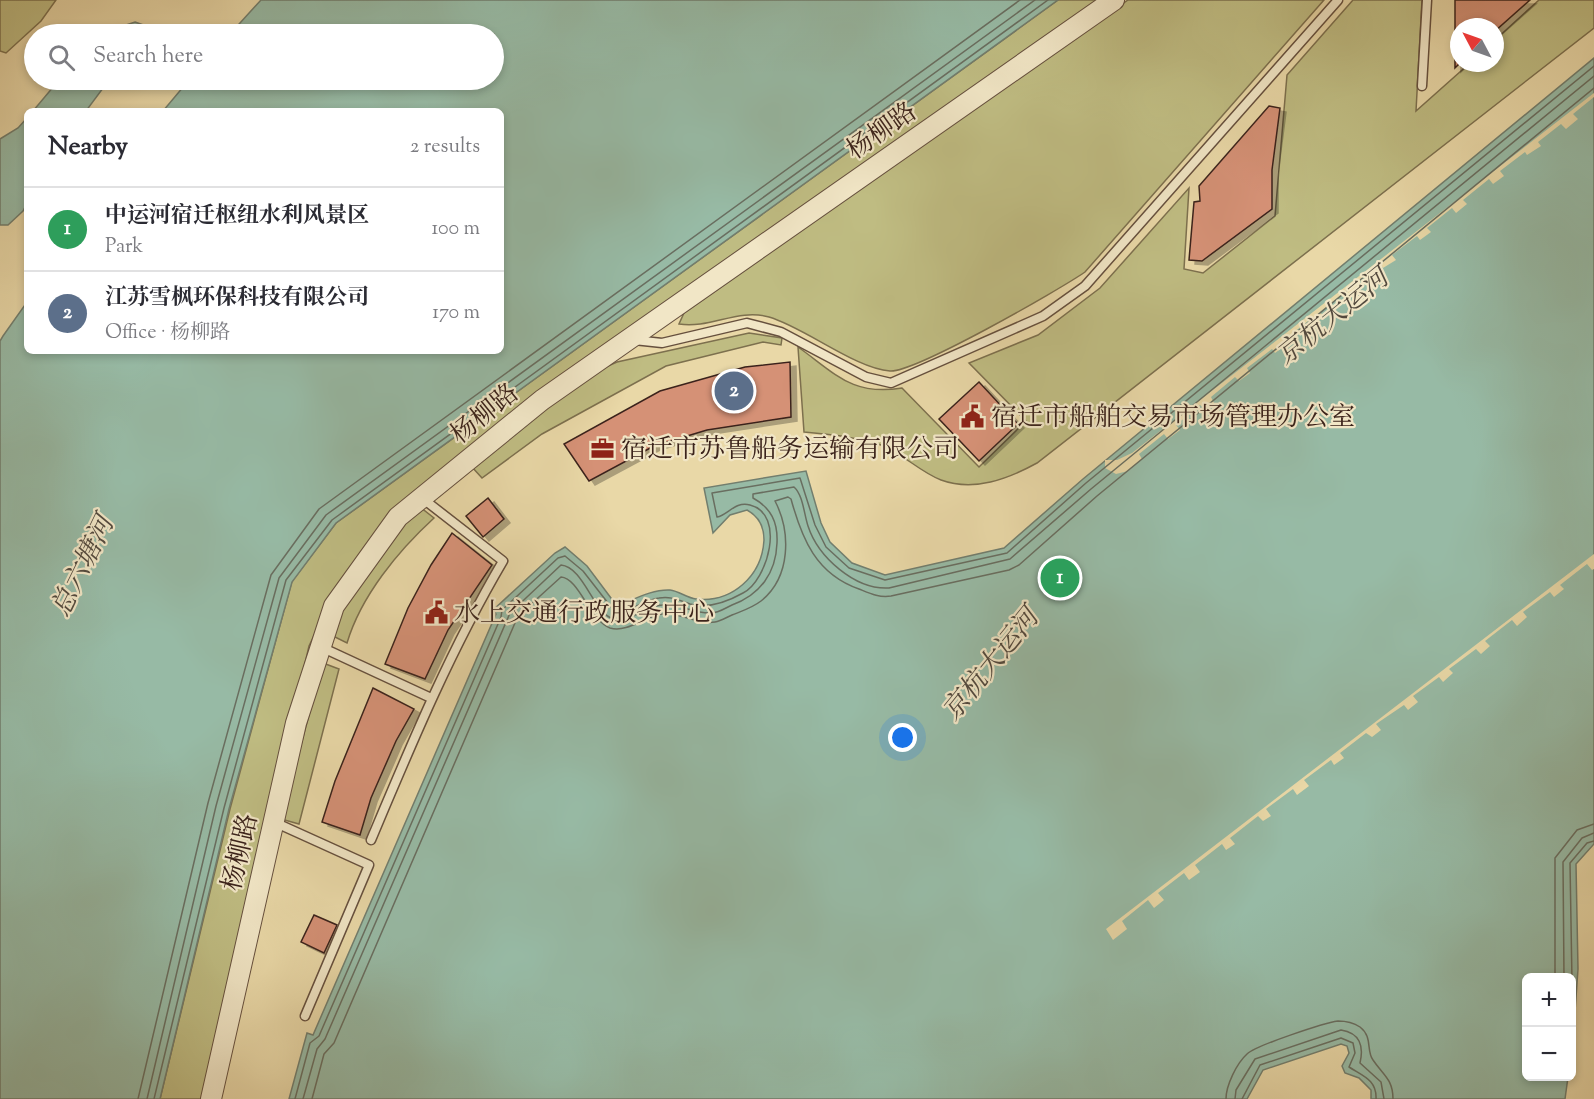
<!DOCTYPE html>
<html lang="en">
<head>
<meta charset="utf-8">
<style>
  :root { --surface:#fff; --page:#f7f7f7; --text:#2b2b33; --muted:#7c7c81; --line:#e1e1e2; --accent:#8f2418 }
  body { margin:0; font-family:"Sorts Mill Goudy","Noto Serif SC",serif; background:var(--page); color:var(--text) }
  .controls { position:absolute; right:18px; bottom:18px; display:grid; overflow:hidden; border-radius:9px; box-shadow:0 3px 9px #0003 }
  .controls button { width:54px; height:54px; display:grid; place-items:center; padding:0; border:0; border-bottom:2px solid var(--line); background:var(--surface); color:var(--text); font:30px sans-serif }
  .compass { position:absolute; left:1450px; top:18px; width:54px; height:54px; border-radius:50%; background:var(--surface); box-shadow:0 3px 9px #0003; rotate:311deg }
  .you { position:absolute; left:903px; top:738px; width:21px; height:21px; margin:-15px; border:4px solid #fff; border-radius:50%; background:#1a73e8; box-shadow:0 0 0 9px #1a73e833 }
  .badge { display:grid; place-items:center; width:39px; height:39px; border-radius:50%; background:var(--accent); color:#fff; font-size:20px; font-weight:700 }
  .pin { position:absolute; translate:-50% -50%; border:3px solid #fff; box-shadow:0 2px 6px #0006 }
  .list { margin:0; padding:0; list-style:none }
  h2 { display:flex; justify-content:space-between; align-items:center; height:78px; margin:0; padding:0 24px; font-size:26px }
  h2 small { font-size:20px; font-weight:400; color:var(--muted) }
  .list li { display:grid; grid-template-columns:39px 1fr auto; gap:18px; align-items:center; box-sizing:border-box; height:84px; padding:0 24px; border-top:2px solid var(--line) }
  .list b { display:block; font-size:22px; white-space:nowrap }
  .list p { margin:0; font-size:20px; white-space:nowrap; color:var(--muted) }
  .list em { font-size:20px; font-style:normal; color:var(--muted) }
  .icon { flex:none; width:33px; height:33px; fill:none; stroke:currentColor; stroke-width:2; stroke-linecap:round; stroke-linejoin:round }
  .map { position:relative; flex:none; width:1594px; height:1099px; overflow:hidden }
  .search { position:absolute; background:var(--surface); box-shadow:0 3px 9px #0003; left:24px; top:24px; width:480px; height:66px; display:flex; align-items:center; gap:15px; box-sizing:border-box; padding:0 21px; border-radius:33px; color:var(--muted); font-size:22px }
  .panel { position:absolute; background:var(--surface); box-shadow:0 3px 9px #0003; left:24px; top:108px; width:480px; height:246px; border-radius:9px }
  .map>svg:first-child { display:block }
  .green { fill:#bfbc82; stroke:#7d704e; stroke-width:1.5 }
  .water { fill:#97baa5; stroke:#727e6e; stroke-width:1.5 }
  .pier { fill:#e9d8a7 }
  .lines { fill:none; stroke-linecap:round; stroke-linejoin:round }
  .shore { stroke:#696e60; stroke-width:1.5 }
  .building { fill:#d59176; stroke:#3b231b; stroke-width:1.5; filter:url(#shadow) }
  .service-casing { stroke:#66503e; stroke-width:11 }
  .tertiary-casing { stroke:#66503e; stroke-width:22 }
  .service { stroke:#f1e6c6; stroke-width:8 }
  .tertiary { stroke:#f1e6c6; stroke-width:20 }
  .labels { text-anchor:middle; stroke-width:4.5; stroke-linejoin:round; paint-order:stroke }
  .street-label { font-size:26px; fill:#3b231b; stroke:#f1e6c6 }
  .poi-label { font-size:26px; fill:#3b231b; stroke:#f1e6c6; text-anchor:start }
  .water-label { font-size:27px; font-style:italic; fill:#52493e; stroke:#f1e6c6 }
</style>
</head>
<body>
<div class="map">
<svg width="1594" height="1099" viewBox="0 0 1594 1099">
  <defs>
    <filter id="shadow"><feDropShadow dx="6" dy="4" stdDeviation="0" flood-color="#0004"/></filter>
  </defs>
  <rect width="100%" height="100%" fill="#e9d8a7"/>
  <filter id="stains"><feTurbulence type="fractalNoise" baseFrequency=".00333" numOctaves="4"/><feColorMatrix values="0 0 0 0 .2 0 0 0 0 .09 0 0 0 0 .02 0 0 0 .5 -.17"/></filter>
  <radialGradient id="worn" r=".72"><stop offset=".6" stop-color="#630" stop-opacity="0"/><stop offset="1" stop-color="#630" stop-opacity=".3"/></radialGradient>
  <path class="green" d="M 0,0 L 56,0 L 41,21 L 6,53 L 0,51 Z
    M 1058,0 L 1098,0 L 474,446 L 338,586 L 309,646 L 204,1099 L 160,1099 L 230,809 L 292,581 L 336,523 Z
    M 1128,0 L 1324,0 L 1085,272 C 1059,290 914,373 890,371 C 856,369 804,327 769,317 C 738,308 710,329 679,324 L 684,313 Z
    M 1353,0 L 1422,0 L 1416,111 L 1470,63 L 1495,63 L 1495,40 L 1539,0 L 1594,0 L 1594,28 L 1037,463 C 1008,479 974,492 941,480 C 920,472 902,453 881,445 C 858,437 828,434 804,432 L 798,347 C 836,374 852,396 902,388 L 979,467 L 1026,421 L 969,363 L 1038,335 L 1100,288 L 1189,188 L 1184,269 L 1203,273 L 1275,216 L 1287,75 Z
    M 749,333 L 782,338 L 781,345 L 763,342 L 666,366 L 542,434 L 482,478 L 472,467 L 592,373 L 617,362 Z
    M 420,507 L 434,518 C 398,551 361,596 347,643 L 331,635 C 342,596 391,537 420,507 Z
    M 323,663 L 339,669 L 299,824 L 281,819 Z"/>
  <path class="water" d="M 261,0 L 1058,0 L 336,523 L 292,582 L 229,809 L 160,1099 L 0,1099 L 0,341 L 3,336 L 27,302 L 27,351 L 501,351 L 501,111 L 163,111 L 189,80 L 494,80 L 494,34 L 230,34 Z
    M 135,22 L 146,26 L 141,34 L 83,34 L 91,25 L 108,31 Z
    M 1594,58 L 1594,844 L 1576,864 L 1578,969 L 1572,1054 L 1572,978 L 1526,978 L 1526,1076 L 1568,1077 L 1565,1099 L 1371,1099 L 1371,1090 L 1359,1078 L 1345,1073 L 1342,1066 L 1349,1053 L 1347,1046 L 1341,1044 L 1263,1070 L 1247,1099 L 289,1099 L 307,1033 L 313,1035 L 496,614 L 493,610 L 555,553 L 565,547 L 587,566 L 617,606 C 633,600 652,589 670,590 C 679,591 687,598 696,599 C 732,603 762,576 764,540 C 764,527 760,517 747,510 L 730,515 L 713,533 L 704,488 L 806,471 L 821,523 L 830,542 L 852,563 L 885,575 L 1004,548 L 1083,479 Z
    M 59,80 L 109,80 L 86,111 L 33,111 Z
    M 27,118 L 27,203 L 23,211 L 8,225 L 0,225 L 0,139 L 18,128 Z"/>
  <path class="pier" d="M 1594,93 L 1594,97 L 1573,114 L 1578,119 L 1566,129 L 1561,124 L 1538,142 L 1541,146 L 1527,155 L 1525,152 L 1500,171 L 1504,176 L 1493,184 L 1489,179 L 1463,200 L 1467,204 L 1456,213 L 1452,208 L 1427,228 L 1431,232 L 1420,240 L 1417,236 L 1392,255 L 1396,260 L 1383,268 L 1381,265 L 1356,284 L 1360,288 L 1349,297 L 1345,292 L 1320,312 L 1324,317 L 1312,325 L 1308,321 L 1283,341 L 1286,345 L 1275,353 L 1272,349 L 1247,368 L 1250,373 L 1239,381 L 1235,377 L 1211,397 L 1214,403 L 1205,409 L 1200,405 L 1176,425 L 1180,430 L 1168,439 L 1164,434 L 1139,454 L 1142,459 L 1128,471 L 1116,474 L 1105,468 L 1105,460 L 1117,460 L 1132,453 Z
    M 1594,554 L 1594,569 L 1592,570 L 1587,564 L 1560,585 L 1564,589 L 1554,597 L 1550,592 L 1523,612 L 1527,617 L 1517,626 L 1512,620 L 1485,641 L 1490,646 L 1481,654 L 1476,649 L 1449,669 L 1453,673 L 1443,682 L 1439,677 L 1413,696 L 1418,702 L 1408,710 L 1404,705 L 1376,724 L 1381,730 L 1372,737 L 1366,733 L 1340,753 L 1344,758 L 1334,765 L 1331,760 L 1304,780 L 1309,786 L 1297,795 L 1293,789 L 1266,809 L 1271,816 L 1263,821 L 1258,816 L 1230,838 L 1235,844 L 1226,850 L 1222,844 L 1195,865 L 1200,872 L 1189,880 L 1184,873 L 1158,893 L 1164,900 L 1154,908 L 1148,900 L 1122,921 L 1127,929 L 1113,940 L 1106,929 Z"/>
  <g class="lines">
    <path class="shore" d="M 1555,978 L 1555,858 L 1577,830 L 1594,824
      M 1564,978 L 1563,862 L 1582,838 L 1594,833
      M 1572,982 L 1570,863 L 1587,843 L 1594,841
      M 138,1099 L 208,803 L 271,575 L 319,509 L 1020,0
      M 147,1099 L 216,806 L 279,578 L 326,515 L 1035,0
      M 154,1099 L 224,808 L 286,580 L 332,520 L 1048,0
      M 295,1099 L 310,1043 L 319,1036 L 501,617 L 502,610 L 558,558 L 565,556 L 583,571 L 615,612 C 630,612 644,600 659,598 C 671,596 678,600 690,604 C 708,609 727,602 743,593 C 768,580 786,514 750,505 C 735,501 728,515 717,517 L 712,493 L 800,478 L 815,525 L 826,547 L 849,568 L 885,580 L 1007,553 L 1086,483 L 1594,66
      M 303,1099 L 317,1049 L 325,1039 L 510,613 L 561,565 C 584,567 594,615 614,619 C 629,623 647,606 662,605 C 678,603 694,614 711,613 C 719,613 725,608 732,605 C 760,595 776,573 777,543 C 778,522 771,508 753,498 L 753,494 L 794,487 C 803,495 804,514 808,526 C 818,557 855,590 889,588 L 1010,559 L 1091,489 L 1594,76
      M 312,1099 L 324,1054 L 334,1043 L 518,616 L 561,577 C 579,578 590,621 610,628 C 628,633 645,616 662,614 C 678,611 696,625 715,622 C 721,621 727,617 732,615 C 742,611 752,608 761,601 C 791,577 791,532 775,501 L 788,497 L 791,499 C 802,539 816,574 859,589 C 869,593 879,598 891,596 L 1009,570 L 1019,565 L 1097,496 L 1594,88
      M 1226,1099 C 1226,1085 1237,1063 1247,1054 C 1257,1045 1324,1023 1338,1021 C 1345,1021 1354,1023 1360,1027 C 1373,1037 1366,1051 1373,1060 C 1383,1075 1393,1079 1393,1099
      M 1235,1099 L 1236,1090 L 1255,1059 L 1341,1030 C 1360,1033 1364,1046 1360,1063 L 1381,1082 L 1384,1099
      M 1242,1099 L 1260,1065 L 1341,1038 L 1353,1043 L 1355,1053 L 1349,1067 C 1363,1076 1377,1080 1376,1099"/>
  </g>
  <path class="building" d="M 1455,0 L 1530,0 L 1495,31 L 1495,27 L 1459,27 L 1460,63 L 1455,68 Z
    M 1269,106 L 1280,108 L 1272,170 L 1272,209 L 1202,261 L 1189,260 L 1194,202 L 1200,201 L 1199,186 Z
    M 790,362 L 791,417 L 707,430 L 654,446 L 589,481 L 564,444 L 660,391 L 745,367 Z
    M 979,382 L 1018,424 L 979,461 L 939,419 Z
    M 488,498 L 504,519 L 483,537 L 466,516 Z
    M 452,533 L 492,565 L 448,630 L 425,679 L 385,664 L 408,608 L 431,565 Z
    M 373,688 L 414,709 L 396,741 L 371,798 L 360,835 L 322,822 L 335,781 Z
    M 314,915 L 337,925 L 324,953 L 301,942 Z"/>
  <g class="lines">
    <defs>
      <path id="service" d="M 1422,86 L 1427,0
        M 634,340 L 662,343 L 747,323 L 781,332 L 866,377 L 891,383 L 1043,316 L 1085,286 L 1338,0
        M 321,647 L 431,698
        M 274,822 L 369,865 L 305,1016
        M 371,840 C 411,745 450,651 503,561 L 422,498"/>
      <path id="tertiary" d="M 211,1099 L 296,723 L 334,606 L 398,517 L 542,400 L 1114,0"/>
    </defs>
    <use href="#service" class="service-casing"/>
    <use href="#tertiary" class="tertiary-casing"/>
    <use href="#service" class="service"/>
    <use href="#tertiary" class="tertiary"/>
  </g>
  <defs>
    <symbol id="civic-bare" viewBox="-9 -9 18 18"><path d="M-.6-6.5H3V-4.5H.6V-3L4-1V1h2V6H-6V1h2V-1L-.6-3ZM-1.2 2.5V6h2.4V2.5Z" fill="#8f2418" stroke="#f1e6c6" stroke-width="2.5" paint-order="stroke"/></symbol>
    <symbol id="office-bare" viewBox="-9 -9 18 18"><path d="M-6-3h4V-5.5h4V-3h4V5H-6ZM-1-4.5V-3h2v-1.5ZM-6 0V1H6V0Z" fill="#8f2418" stroke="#f1e6c6" stroke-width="2.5" paint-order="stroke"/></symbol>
  </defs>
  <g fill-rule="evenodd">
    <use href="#civic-bare" x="956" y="400" width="33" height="33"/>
    <use href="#office-bare" x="586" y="432" width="33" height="33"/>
    <use href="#civic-bare" x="420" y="596" width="33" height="33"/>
  </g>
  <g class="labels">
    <g class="street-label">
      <text transform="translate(881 130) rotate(-35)" y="9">杨柳路</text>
      <text transform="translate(484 413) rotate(-39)" y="9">杨柳路</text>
      <text transform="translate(239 852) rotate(-77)" y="9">杨柳路</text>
    </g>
    <g class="poi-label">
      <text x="991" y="425">宿迁市船舶交易市场管理办公室</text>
      <text x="621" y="457">宿迁市苏鲁船务运输有限公司</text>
      <text x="454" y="621">水上交通行政服务中心</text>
    </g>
    <g class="water-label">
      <text transform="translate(1332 316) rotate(-39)" y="9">京杭大运河</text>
      <text transform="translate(82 566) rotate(-64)" y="9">总六塘河</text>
      <text transform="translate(990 664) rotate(-51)" y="9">京杭大运河</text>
    </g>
  </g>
  <rect width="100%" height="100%" filter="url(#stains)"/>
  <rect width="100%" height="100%" fill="url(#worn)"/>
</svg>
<div class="controls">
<button>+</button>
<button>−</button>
</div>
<svg class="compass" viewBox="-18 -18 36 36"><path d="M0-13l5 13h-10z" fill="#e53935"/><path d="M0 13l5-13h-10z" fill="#7c7c81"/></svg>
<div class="you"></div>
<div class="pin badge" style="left:1060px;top:578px;background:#2e9e5b">1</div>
<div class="pin badge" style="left:734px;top:391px;background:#5c6f8a">2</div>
<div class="search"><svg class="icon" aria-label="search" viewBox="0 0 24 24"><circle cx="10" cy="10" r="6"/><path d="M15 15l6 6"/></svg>Search here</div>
<section class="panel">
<h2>Nearby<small>2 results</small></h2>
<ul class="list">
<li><span class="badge" style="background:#2e9e5b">1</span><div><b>中运河宿迁枢纽水利风景区</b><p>Park</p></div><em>100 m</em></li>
<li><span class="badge" style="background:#5c6f8a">2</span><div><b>江苏雪枫环保科技有限公司</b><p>Office · 杨柳路</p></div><em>170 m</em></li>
</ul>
</section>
</div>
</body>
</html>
